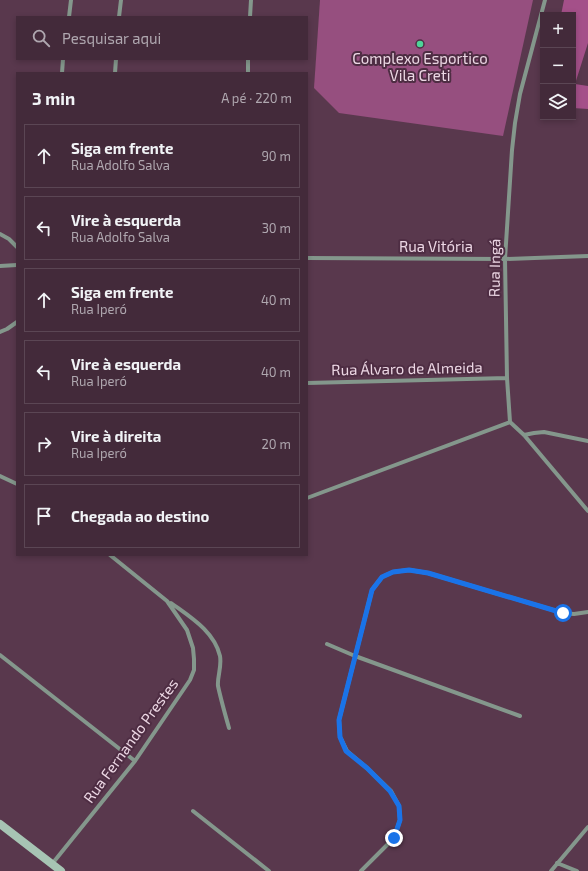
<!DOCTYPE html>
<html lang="pt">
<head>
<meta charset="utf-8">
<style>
  :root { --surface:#432a3a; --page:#4a3242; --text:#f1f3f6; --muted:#afa7af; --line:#5b4654 }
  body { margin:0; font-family:"Exo 2",sans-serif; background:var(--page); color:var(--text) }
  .controls { position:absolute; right:12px; top:12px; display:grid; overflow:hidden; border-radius:0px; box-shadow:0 2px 6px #0003 }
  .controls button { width:36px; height:36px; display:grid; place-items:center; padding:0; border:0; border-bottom:1px solid var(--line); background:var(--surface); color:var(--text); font:20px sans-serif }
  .stop { position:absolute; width:12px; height:12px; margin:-9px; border:3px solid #1a73e8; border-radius:50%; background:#fff }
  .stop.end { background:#1a73e8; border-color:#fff; box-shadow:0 1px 4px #0008 }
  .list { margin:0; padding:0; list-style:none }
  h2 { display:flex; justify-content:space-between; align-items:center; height:52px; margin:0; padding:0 16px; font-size:17px }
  h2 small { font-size:13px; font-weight:400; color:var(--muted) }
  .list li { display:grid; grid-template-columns:26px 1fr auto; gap:12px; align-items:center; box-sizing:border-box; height:64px; margin:0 8px 8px; padding:0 8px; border:1px solid var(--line); border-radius:0px }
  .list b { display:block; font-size:15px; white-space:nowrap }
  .list p { margin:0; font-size:13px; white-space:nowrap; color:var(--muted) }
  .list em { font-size:13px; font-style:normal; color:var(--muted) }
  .icon { flex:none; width:22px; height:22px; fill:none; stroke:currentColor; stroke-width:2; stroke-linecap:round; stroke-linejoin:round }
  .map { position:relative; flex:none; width:588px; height:871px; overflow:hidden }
  .search { position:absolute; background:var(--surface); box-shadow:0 2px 6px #0003; left:16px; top:16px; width:292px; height:44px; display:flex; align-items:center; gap:10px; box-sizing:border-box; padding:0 14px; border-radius:0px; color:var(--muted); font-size:15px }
  .panel { position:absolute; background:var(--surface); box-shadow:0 2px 6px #0003; left:16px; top:72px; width:292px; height:484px; border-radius:0px }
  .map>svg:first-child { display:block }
  .green { fill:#964f7f }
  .forest { fill:#a45089 }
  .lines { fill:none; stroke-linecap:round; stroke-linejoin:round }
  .street { stroke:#84978c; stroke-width:4 }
  .secondary { stroke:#a7c4b4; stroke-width:8 }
  .route { stroke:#1a73e8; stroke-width:5 }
  .poi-dot { fill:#4ed399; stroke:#4e2d43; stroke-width:1.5 }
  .labels { text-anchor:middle; stroke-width:4; stroke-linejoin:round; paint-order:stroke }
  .poi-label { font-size:15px; fill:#ecd7e4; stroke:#4e2d43 }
  .street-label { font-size:15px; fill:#ecd7e4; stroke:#4e2d43 }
</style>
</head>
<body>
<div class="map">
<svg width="588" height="871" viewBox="0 0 588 871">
  <rect width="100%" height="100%" fill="#59384d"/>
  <path class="green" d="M 320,0 L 533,0 L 503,136 L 339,113 L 314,88 Z"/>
  <path class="forest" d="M 564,0 L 588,0 L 588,43 L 575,84 L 588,86 L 588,109 L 573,108 L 573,15 L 561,15 Z"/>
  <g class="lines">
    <path class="street" d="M 545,0 L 520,94 L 515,123 L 512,150 L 505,259 L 507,378 L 510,422 L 524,435 L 588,511
      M 69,17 L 71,0
      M 119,17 L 121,0
      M 250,17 L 251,0
      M 62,73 L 63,59
      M 115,73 L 116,59
      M 248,73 L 248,59
      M 0,234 L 9,239 L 17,247
      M 307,258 L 505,259 L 588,256
      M 0,266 L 17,265
      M 0,332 L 7,329 L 17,322
      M 307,383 L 507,378
      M 524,435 L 534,433 L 544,432 L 588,441
      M 0,476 L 17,484
      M 307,498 L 510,422
      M 171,603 C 190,617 214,631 220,656 C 222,667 217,677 218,686 C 221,700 225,714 229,728
      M 327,644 L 355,656 L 520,716
      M 0,655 L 135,761
      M 193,811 L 269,871
      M 557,863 L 577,871
      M 52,864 L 135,761 L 190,680 L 194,670 L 194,659 L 193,648 L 187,630 L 167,601 L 110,555
      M 361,871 L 394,838 L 400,820 L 399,806 L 391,791 L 367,768 L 347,751 L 340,737 L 339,720 L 372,590 L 382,577 L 393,572 L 409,570 L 428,573 L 563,613 L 574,614 L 588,612
      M 551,871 L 588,827"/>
    <path class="secondary" d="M 0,824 L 61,871"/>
  </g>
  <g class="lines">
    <path class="route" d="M 394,838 L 400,820 L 399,806 L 390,791 L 367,768 L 346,751 L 340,737 L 339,720 L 372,590 L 382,577 L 393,572 L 409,570 L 428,573 L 563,613"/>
  </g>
  <circle class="poi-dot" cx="420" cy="44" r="4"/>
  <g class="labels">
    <g class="poi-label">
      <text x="420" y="64">Complexo Esportico<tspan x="420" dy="17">Vila Creti</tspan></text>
    </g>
    <g class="street-label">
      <text x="436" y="252">Rua Vitória</text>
      <text transform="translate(495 268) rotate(-89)" y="5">Rua Ingá</text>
      <text transform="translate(407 369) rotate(-1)" y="5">Rua Álvaro de Almeida</text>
      <text transform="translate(131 741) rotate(-54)" y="5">Rua Fernando Prestes</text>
    </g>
  </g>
</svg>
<div class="controls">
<button>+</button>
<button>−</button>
<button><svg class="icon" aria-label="layers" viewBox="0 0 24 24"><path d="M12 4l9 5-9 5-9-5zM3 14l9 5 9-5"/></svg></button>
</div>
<div class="stop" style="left:563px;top:613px"></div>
<div class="stop end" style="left:394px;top:838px"></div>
<div class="search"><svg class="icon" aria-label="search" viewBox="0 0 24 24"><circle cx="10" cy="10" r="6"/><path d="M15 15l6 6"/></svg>Pesquisar aqui</div>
<section class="panel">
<h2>3 min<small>A pé · 220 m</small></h2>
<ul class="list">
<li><svg class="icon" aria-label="ahead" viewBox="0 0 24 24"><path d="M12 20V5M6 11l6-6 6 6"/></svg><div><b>Siga em frente</b><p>Rua Adolfo Salva</p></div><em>90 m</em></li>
<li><svg class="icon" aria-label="left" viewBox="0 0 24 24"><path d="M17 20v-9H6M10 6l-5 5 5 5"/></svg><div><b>Vire à esquerda</b><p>Rua Adolfo Salva</p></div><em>30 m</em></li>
<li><svg class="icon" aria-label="ahead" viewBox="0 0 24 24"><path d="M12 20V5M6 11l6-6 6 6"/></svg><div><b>Siga em frente</b><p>Rua Iperó</p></div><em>40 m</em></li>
<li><svg class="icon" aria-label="left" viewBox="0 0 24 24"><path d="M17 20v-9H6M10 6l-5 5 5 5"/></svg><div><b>Vire à esquerda</b><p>Rua Iperó</p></div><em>40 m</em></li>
<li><svg class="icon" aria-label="right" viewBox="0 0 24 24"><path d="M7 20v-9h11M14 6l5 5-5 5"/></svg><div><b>Vire à direita</b><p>Rua Iperó</p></div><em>20 m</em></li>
<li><svg class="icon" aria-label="arrive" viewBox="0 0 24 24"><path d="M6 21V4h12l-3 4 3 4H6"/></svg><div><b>Chegada ao destino</b></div></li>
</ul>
</section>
</div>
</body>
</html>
